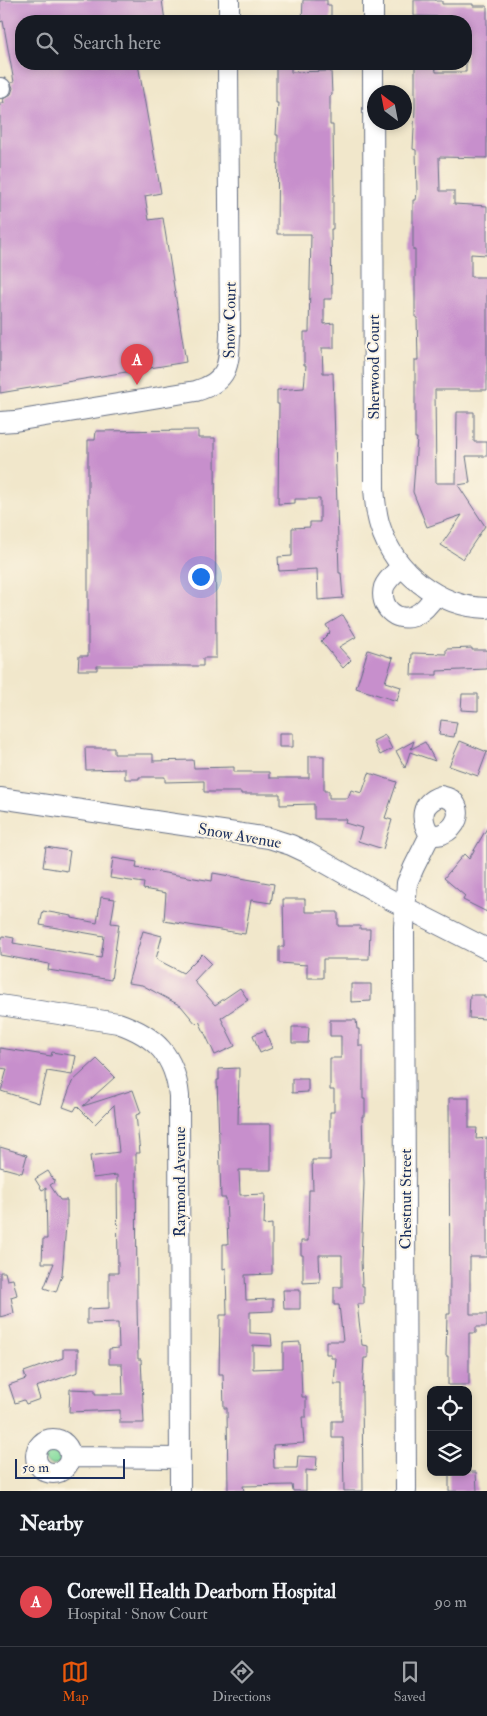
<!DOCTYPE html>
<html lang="en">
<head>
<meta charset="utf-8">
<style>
  :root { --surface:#171b24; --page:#242831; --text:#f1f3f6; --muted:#9ea1a6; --line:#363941; --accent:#ea580c }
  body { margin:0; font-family:"IM FELL Double Pica",serif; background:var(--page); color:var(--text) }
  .controls { position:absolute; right:15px; bottom:15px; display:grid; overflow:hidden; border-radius:10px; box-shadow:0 2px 8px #0003 }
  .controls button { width:45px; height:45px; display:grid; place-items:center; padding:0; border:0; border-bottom:1px solid var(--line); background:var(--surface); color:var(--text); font:25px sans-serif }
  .compass { position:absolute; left:367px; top:85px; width:45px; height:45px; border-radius:50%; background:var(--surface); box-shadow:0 2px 8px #0003; rotate:328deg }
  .scale { position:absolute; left:15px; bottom:12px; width:110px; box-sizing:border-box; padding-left:5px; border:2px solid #1b2f5e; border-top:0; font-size:14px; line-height:18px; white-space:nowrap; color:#1b2f5e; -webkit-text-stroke:4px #fcf5e5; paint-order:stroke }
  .you { position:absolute; left:200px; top:576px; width:18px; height:18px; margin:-12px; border:4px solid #fff; border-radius:50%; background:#1a73e8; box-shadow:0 0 0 8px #1a73e833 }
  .badge { display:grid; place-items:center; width:32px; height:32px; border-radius:50%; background:var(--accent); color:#fff; font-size:16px; font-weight:700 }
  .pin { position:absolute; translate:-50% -41px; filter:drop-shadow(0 1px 2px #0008) }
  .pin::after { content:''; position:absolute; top:26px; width:18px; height:15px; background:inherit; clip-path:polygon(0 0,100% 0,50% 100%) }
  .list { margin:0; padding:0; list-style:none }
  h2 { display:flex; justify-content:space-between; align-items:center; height:65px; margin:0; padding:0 20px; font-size:21px }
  h2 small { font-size:16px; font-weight:400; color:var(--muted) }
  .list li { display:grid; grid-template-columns:32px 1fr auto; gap:15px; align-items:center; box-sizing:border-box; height:90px; padding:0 20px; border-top:1px solid var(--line) }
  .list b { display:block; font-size:19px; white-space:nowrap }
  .list p { margin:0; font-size:16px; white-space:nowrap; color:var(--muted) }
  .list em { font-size:16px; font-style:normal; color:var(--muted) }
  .icon { flex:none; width:28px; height:28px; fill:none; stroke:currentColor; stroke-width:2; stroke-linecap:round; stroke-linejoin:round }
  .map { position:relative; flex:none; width:487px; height:1491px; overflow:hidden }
  .search { position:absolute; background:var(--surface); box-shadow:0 2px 8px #0003; left:15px; right:15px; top:15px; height:55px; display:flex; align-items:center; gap:12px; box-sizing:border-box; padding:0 18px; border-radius:20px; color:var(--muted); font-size:19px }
  .sheet { height:155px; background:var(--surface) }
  nav { display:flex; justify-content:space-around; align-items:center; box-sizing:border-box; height:70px; border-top:1px solid var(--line); background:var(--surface); font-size:14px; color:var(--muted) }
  nav a { display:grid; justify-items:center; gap:2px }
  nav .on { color:var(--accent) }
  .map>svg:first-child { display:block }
  .green { fill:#87dd9f; stroke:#51867e }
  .building { fill:#c78fcc }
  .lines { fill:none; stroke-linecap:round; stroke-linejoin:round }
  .minor-casing { stroke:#666f84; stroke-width:22 }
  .minor { stroke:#fff; stroke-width:20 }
  .labels { text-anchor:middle; stroke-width:4; stroke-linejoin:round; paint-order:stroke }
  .street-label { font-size:16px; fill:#1b2f5e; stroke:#fcf5e5 }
</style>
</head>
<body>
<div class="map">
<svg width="487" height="1491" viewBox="0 0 487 1491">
  <rect width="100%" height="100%" fill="#fcf5e5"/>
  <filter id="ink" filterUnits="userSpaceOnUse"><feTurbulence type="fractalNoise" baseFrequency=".02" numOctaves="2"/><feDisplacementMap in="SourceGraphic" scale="10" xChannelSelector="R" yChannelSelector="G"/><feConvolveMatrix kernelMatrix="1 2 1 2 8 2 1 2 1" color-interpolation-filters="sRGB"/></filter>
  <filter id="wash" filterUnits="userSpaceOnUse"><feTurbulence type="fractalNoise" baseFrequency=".0096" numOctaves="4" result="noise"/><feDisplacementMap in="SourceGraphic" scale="20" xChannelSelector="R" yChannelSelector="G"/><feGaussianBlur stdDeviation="1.12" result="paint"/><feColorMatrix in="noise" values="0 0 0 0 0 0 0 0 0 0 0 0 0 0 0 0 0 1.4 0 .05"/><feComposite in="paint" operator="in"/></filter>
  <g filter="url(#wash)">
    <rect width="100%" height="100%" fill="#f1e7cb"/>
    <path class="green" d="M43 1455a10 10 0 1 1 20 0a10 10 0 1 1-20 0Z"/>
    <g id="blocks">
      <path class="building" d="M 0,0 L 162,0 L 165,21 L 21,21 L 21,64 L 138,64 L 161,193 L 145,196 L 149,220 L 163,218 L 186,362 L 0,393 L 0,103 L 4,103 L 3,99 L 11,94 L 13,88 L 11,83 L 14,82 L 3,21 L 0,22 Z
        M 303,0 L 327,0 L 327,5 L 331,5 L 331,21 L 302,21 Z
        M 414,0 L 436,0 L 436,1 L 442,1 L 442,4 L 473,4 L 473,6 L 487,6 L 487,158 L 439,157 L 440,191 L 454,191 L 454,204 L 487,206 L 487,255 L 471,254 L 471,277 L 487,277 L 487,390 L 435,390 L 436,483 L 456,483 L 457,412 L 474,412 L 474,442 L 487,442 L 487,456 L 466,456 L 470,483 L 458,485 L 485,526 L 463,559 L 441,545 L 462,515 L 427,527 L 413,492 L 417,438 L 415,438 L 415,360 L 418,360 L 417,317 L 415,317 L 415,250 L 413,250 L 413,200 L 416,200 L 417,192 L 416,150 L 413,149 L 415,107 L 415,64 L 435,64 L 436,72 L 466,72 L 466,21 L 457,21 L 457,17 L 414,16 Z
        M 276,64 L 291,64 L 291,72 L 331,71 L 332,95 L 330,96 L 330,125 L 333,125 L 334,196 L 333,196 L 333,229 L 331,229 L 332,299 L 324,299 L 324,324 L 334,323 L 334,348 L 322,348 L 323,373 L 333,373 L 339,573 L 341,573 L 343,598 L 318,600 L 317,569 L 279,571 L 278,557 L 292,556 L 292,528 L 310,527 L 310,522 L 320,522 L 320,499 L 295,499 L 295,503 L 278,504 L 279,404 L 277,404 L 277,390 L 304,388 L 306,365 L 304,365 L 304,332 L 309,332 L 311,234 L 277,234 L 278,135 L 276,135 L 278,103 L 276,103 Z
        M 198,430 L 198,438 L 215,438 L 216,658 L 203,658 L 203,666 L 97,666 L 97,670 L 78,670 L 79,656 L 88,656 L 88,440 L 95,440 L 96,431 Z
        M 343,615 L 356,637 L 339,647 L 351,660 L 343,668 L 321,641 L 330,632 L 326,625 Z
        M 472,648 L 472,650 L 487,650 L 487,669 L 437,671 L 437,675 L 411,675 L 412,653 L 446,654 L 446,649 Z
        M 368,650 L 393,658 L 385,682 L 401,687 L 397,701 L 356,688 Z
        M 462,694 L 478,694 L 478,711 L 461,710 Z
        M 441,720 L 457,722 L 454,737 L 439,735 Z
        M 279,733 L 293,733 L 293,747 L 279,747 Z
        M 385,735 L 392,749 L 380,755 L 373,741 Z
        M 414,741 L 411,749 L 425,742 L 435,761 L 410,752 L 405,768 L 396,751 Z
        M 460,741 L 487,752 L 478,776 L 449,766 Z
        M 85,748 L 114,748 L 114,754 L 153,754 L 153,761 L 193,760 L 194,768 L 234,767 L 234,772 L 269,772 L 269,778 L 309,778 L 309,756 L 324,756 L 324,791 L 329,791 L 329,798 L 348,798 L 351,790 L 362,793 L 369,773 L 397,782 L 385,818 L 392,820 L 383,849 L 358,841 L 362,828 L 345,823 L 346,819 L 314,819 L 314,804 L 280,805 L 280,794 L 241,794 L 241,792 L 204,792 L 204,781 L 165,782 L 165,777 L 139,777 L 139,779 L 125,779 L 125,769 L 86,770 Z
        M 487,828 L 487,912 L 463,900 L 465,896 L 444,878 L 464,854 L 469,859 Z
        M 46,847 L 70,851 L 67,871 L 43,867 Z
        M 113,858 L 137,862 L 136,868 L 212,881 L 213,873 L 274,884 L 271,903 L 251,900 L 245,934 L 164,921 L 166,893 L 143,889 L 144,883 L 110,878 Z
        M 101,897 L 115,899 L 111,923 L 119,924 L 111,980 L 48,970 L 49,964 L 0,955 L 0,938 L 2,938 L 3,936 L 14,938 L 13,943 L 101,958 L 104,936 L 40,925 L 43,911 L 72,916 L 72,918 L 97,923 Z
        M 283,899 L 305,899 L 305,912 L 338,912 L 338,926 L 360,926 L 360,929 L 370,929 L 369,959 L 323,959 L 323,978 L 307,978 L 307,965 L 279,963 L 279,947 L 284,947 Z
        M 143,931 L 162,936 L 156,959 L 183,973 L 202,954 L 211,963 L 194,981 L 215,1005 L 240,988 L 248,1000 L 221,1018 L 235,1046 L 215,1055 L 199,1021 L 196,1024 L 181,1006 L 142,985 L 128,983 Z
        M 351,984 L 371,984 L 371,1001 L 351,1002 Z
        M 470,995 L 484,995 L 484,998 L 487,998 L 487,1019 L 469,1018 Z
        M 330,1020 L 356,1020 L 357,1029 L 359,1029 L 359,1046 L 363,1046 L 363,1099 L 365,1099 L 365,1116 L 362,1116 L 364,1184 L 361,1260 L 362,1286 L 364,1286 L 364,1304 L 357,1304 L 362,1345 L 368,1346 L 368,1358 L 364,1358 L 362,1393 L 363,1491 L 344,1491 L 343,1438 L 332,1438 L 332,1421 L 342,1421 L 342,1384 L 334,1384 L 336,1358 L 331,1358 L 331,1354 L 326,1354 L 326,1341 L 343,1341 L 339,1305 L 334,1305 L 334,1287 L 342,1287 L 342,1255 L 319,1255 L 320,1282 L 303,1283 L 303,1255 L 301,1255 L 301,1241 L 308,1241 L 309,1190 L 313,1190 L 312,1160 L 330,1160 L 330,1112 L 334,1112 L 334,1090 L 330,1090 L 330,1058 L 341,1058 L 341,1036 L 330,1036 Z
        M 292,1027 L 309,1027 L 308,1043 L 292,1043 Z
        M 265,1030 L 272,1048 L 260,1053 L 253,1035 Z
        M 0,1048 L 51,1056 L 52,1052 L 76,1056 L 72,1075 L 47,1071 L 39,1103 L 1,1091 L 7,1069 L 0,1068 Z
        M 97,1059 L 115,1077 L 83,1106 L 133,1090 L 141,1113 L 136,1115 L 140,1153 L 136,1153 L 137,1304 L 138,1359 L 141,1359 L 144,1423 L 120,1423 L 120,1410 L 69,1412 L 70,1389 L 95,1390 L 95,1394 L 123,1394 L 122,1364 L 109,1364 L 109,1349 L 119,1348 L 118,1323 L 87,1324 L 87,1309 L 109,1308 L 109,1273 L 118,1273 L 117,1175 L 93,1178 L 90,1156 L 119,1152 L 114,1105 L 95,1124 L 77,1106 L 74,1111 L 63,1107 L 72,1082 Z
        M 239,1068 L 238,1124 L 271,1124 L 271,1170 L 239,1170 L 240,1195 L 265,1194 L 264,1225 L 272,1224 L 272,1274 L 245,1275 L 246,1300 L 273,1299 L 273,1311 L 250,1312 L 250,1333 L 271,1334 L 272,1346 L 253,1345 L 253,1369 L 283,1368 L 283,1343 L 300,1342 L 302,1397 L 306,1397 L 306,1417 L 302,1417 L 304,1443 L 273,1445 L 274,1468 L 297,1468 L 298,1456 L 317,1457 L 316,1471 L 306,1470 L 306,1491 L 293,1491 L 292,1485 L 243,1486 L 244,1491 L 228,1491 L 227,1408 L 224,1408 L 223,1374 L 219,1374 L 220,1315 L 227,1315 L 226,1268 L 223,1269 L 223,1244 L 228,1244 L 226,1198 L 221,1198 L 217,1080 L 219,1080 L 219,1069 Z
        M 292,1079 L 308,1079 L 308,1092 L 292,1093 Z
        M 449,1098 L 469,1098 L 469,1128 L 477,1128 L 476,1139 L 487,1138 L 487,1257 L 470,1257 L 470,1314 L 487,1314 L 487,1327 L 476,1327 L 476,1333 L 469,1333 L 469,1385 L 448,1385 L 448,1356 L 446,1356 L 447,1314 L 450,1314 Z
        M 0,1147 L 27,1155 L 22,1173 L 0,1167 Z
        M 48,1171 L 55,1182 L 50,1185 L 60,1200 L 67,1200 L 67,1225 L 66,1225 L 62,1275 L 56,1292 L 44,1288 L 54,1263 L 42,1263 L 43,1239 L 47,1239 L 46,1188 L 42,1190 L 35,1179 Z
        M 0,1272 L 5,1272 L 7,1280 L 13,1279 L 17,1295 L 11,1297 L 14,1313 L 0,1317 Z
        M 283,1290 L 300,1290 L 300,1309 L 284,1309 Z
        M 63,1349 L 78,1349 L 78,1372 L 36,1387 L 40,1399 L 26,1404 L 24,1400 L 15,1403 L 9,1385 L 26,1379 L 24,1372 L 63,1358 Z
        M 449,1472 L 476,1472 L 477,1491 L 449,1491 Z"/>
    </g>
  </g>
  <g filter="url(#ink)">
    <use href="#blocks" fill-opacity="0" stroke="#666f84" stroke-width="1"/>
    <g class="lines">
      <defs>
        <path id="minor" d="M 229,0 L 229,21
          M 373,0 L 373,21
          M 373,64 L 374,488 C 375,501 376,514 380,526 C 394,572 439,607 487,608
          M 0,88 L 1,88
          M 0,422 L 15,421 L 196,391 C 229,381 229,365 230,334 L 228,64
          M 402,566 C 396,572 387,579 384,587 C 379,606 395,623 414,616 C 423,612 431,602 436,594
          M 441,796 C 444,797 449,798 452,800 C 464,812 456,828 442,834 C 439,835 434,835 430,835 C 420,819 420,803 441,796 Z
          M 0,798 L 269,838 L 291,845 L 308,853 L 387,898 L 487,949
          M 0,1005 L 118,1023 C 156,1036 175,1056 179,1096 L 180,1491
          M36 1456a17 17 0 1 1 34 0a17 17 0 1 1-34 0Z
          M 70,1457 L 180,1458
          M 406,1491 L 404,927 L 407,883 L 414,867 L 430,835"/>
      </defs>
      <use href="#minor" class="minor-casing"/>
      <use href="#minor" class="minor"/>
    </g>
  </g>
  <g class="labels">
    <g class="street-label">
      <text transform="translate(229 320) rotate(-89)" y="6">Snow Court</text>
      <text transform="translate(373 367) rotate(-90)" y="6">Sherwood Court</text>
      <text transform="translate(240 835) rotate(10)" y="6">Snow Avenue</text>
      <text transform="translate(179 1182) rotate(-90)" y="6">Raymond Avenue</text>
      <text transform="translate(405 1199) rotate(-90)" y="6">Chestnut Street</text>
    </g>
  </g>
</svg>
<div class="controls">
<button><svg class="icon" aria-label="locate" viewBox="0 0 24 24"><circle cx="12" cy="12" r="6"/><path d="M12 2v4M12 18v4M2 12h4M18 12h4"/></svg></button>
<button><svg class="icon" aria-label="layers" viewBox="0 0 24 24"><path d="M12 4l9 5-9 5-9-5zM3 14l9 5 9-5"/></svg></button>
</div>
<svg class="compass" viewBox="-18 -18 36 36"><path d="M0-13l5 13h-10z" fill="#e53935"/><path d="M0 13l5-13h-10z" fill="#9ea1a6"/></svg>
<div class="scale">50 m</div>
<div class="you"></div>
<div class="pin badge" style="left:137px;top:385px;background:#e0444e">A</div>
<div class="search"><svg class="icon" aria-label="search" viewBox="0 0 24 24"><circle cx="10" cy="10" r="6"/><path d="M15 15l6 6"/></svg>Search here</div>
</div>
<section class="sheet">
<h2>Nearby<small></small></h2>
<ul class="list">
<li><span class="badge" style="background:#e0444e">A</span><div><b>Corewell Health Dearborn Hospital</b><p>Hospital · Snow Court</p></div><em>90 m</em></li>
</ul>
</section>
<nav>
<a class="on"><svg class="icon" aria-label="map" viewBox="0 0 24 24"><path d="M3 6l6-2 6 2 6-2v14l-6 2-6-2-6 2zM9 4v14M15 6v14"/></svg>Map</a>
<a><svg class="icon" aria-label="directions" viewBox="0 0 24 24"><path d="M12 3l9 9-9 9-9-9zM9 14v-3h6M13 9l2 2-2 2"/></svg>Directions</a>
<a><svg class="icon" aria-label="saved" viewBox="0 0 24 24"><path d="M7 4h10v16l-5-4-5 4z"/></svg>Saved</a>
</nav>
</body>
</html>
